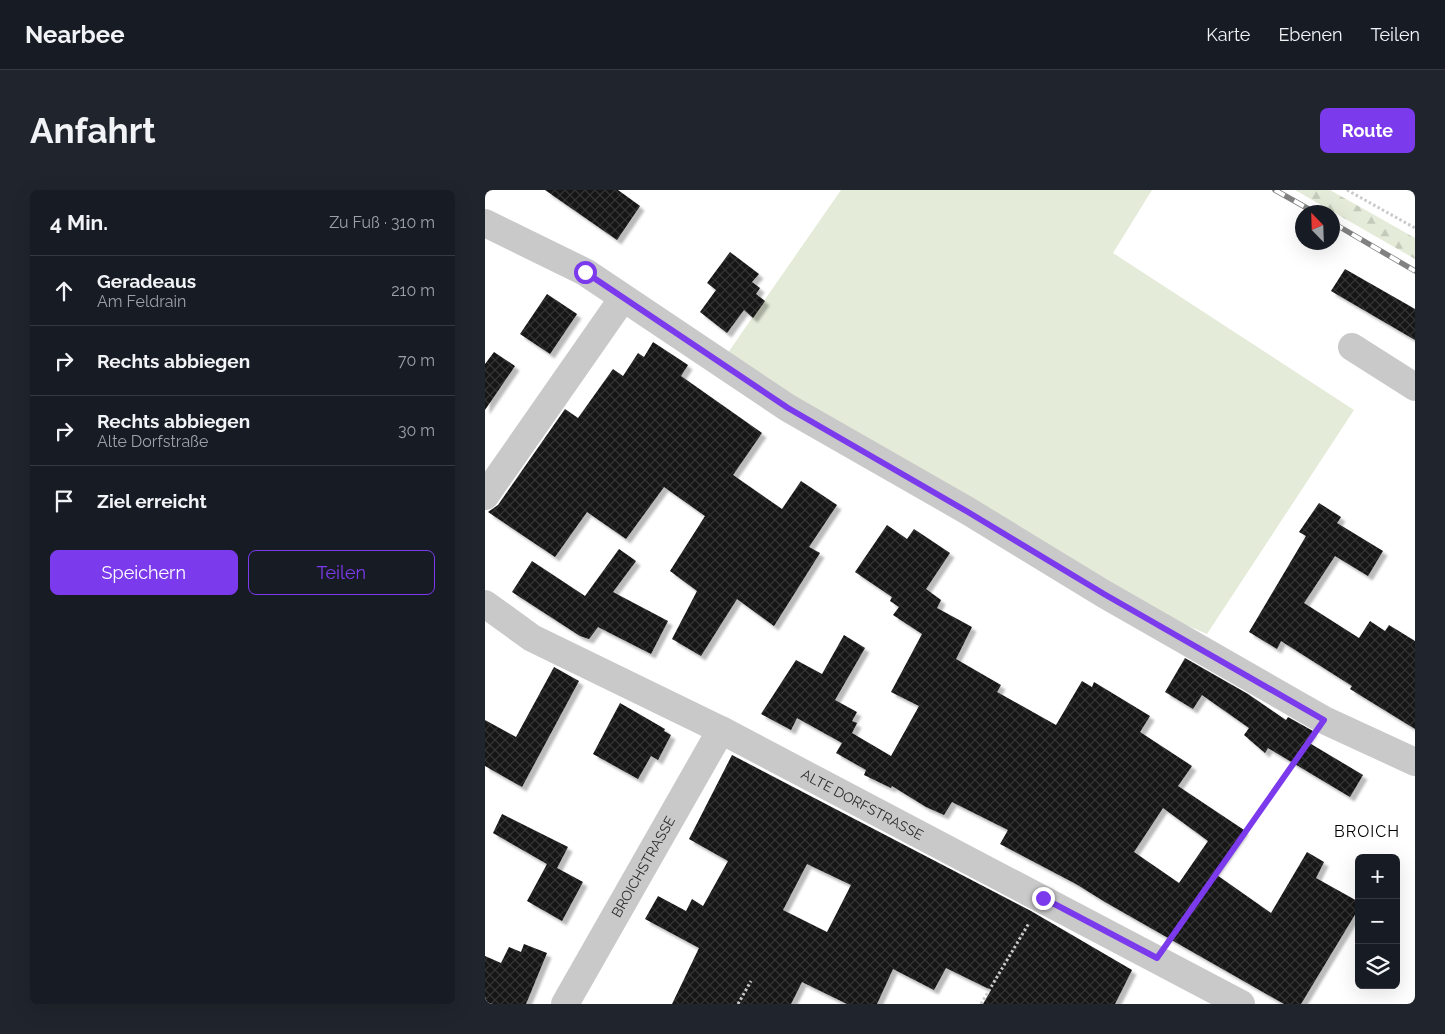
<!DOCTYPE html>
<html lang="de">
<head>
<meta charset="utf-8">
<style>
  :root { --surface:#171b24; --page:#20242c; --text:#f1f3f6; --muted:#9ea1a6; --line:#363941; --accent:#7c3aed }
  body { margin:0; font-family:Raleway,sans-serif; background:var(--page); color:var(--text) }
  .controls { position:absolute; right:15px; bottom:15px; display:grid; overflow:hidden; border-radius:8px; box-shadow:0 5px 20px #0002 }
  .controls button { width:45px; height:45px; display:grid; place-items:center; padding:0; border:0; border-bottom:1px solid var(--line); background:var(--surface); color:var(--text); font:25px sans-serif }
  .compass { position:absolute; left:810px; top:15px; width:45px; height:45px; border-radius:50%; background:var(--surface); box-shadow:0 5px 20px #0002; rotate:337deg }
  .stop { position:absolute; width:15px; height:15px; margin:-11px; border:4px solid #7c3aed; border-radius:50%; background:#fff }
  .stop.end { background:#7c3aed; border-color:#fff; box-shadow:0 1px 5px #0008 }
  .list { margin:0; padding:0; list-style:none }
  h2 { display:flex; justify-content:space-between; align-items:center; height:65px; margin:0; padding:0 20px; font-size:21px }
  h2 small { font-size:16px; font-weight:400; color:var(--muted) }
  .list li { display:grid; grid-template-columns:32px 1fr auto; gap:15px; align-items:center; box-sizing:border-box; height:70px; padding:0 20px; border-top:1px solid var(--line) }
  .list b { display:block; font-size:19px; white-space:nowrap }
  .list p { margin:0; font-size:16px; white-space:nowrap; color:var(--muted) }
  .list em { font-size:16px; font-style:normal; color:var(--muted) }
  .actions { display:flex; gap:10px; padding:15px 20px }
  .actions a { flex:1; padding:11px 0; border:1px solid var(--accent); border-radius:8px; text-align:center; font-size:18px; color:var(--accent) }
  .actions .main { background:var(--accent); color:#fff }
  .icon { flex:none; width:28px; height:28px; fill:none; stroke:currentColor; stroke-width:2; stroke-linecap:round; stroke-linejoin:round }
  .map { position:relative; flex:none; width:930px; height:814px; overflow:hidden; border-radius:8px }
  header { display:flex; align-items:center; gap:30px; box-sizing:border-box; height:70px; padding:0 25px; background:var(--surface); border-bottom:1px solid var(--line) }
  header strong { font-size:24px }
  nav { display:flex; gap:28px; margin-inline-start:auto; font-size:18px }
  .intro { display:flex; align-items:center; justify-content:space-between; box-sizing:border-box; height:120px; padding:0 30px }
  h1 { margin:0; font-size:35px }
  .button { padding:12px 22px; border-radius:8px; background:var(--accent); color:#fff; font-size:18px; font-weight:700 }
  main { display:flex; gap:30px; padding:0 30px }
  aside { flex:1; background:var(--surface); border-radius:8px; box-shadow:0 5px 20px #0002 }
  .map>svg:first-child { display:block }
  .green { fill:#e4ebd8 }
  .forest { fill:url(#forest-firs) }
  .building { fill:url(#building-cross-hatch); fill-rule:evenodd; filter:url(#shadow) }
  .lines { fill:none; stroke-linecap:round; stroke-linejoin:round }
  .path { stroke:#c9c9c9; stroke-width:3; stroke-dasharray:2.5 2.5; stroke-linecap:butt }
  .minor { stroke:#c9c9c9; stroke-width:28 }
  .rail-casing { stroke:#818181; stroke-width:5.5 }
  .rail { stroke:#fff; stroke-width:4; stroke-dasharray:11; stroke-linecap:butt }
  .route { stroke:#7c3aed; stroke-width:6 }
  .labels { text-anchor:middle; stroke-width:5; stroke-linejoin:round; paint-order:stroke }
  .street-label { font-size:14px; fill:#2c2c2c; stroke:#fff }
  .quarter-label { font-size:16px; letter-spacing:1px; fill:#000; stroke:#fff }
</style>
</head>
<body>
<header>
<strong>Nearbee</strong>
<nav><a>Karte</a><a>Ebenen</a><a>Teilen</a></nav>
</header>
<div class="intro"><h1>Anfahrt</h1><a class="button">Route</a></div>
<main>
<aside>
<h2>4 Min.<small>Zu Fuß · 310 m</small></h2>
<ul class="list">
<li><svg class="icon" aria-label="ahead" viewBox="0 0 24 24"><path d="M12 20V5M6 11l6-6 6 6"/></svg><div><b>Geradeaus</b><p>Am Feldrain</p></div><em>210 m</em></li>
<li><svg class="icon" aria-label="right" viewBox="0 0 24 24"><path d="M7 20v-9h11M14 6l5 5-5 5"/></svg><div><b>Rechts abbiegen</b></div><em>70 m</em></li>
<li><svg class="icon" aria-label="right" viewBox="0 0 24 24"><path d="M7 20v-9h11M14 6l5 5-5 5"/></svg><div><b>Rechts abbiegen</b><p>Alte Dorfstraße</p></div><em>30 m</em></li>
<li><svg class="icon" aria-label="arrive" viewBox="0 0 24 24"><path d="M6 21V4h12l-3 4 3 4H6"/></svg><div><b>Ziel erreicht</b></div></li>
</ul>
<div class="actions"><a class="main">Speichern</a><a>Teilen</a></div>
</aside>
<div class="map">
<svg width="930" height="814" viewBox="0 0 930 814">
  <defs>
    <pattern id="forest-firs" width="22" height="20" patternUnits="userSpaceOnUse" patternTransform="scale(1.25)"><rect width="22" height="20" fill="#e4ebd8"/><path d="M5 1l3.5 6h-7zM16 11l3.5 6h-7z" fill="#c4caba"/></pattern>
    <pattern id="building-cross-hatch" width="8" height="8" patternUnits="userSpaceOnUse" patternTransform="scale(1.25)"><rect width="8" height="8" fill="#131313"/><path d="M0 0l8 8M0 8l8-8" fill="none" stroke="#363636"/></pattern>
    <filter id="shadow"><feDropShadow dx="4.5" dy="4.5" stdDeviation="1" flood-color="#0004"/></filter>
  </defs>
  <rect width="100%" height="100%" fill="#fff"/>
  <path class="green" d="M 356,0 L 667,0 L 628,63 L 869,220 L 722,444 L 673,423 L 240,167 Z"/>
  <path class="forest" d="M 810,0 L 845,0 L 930,48 L 930,69 Z"/>
  <path class="building" d="M 60,0 L 133,0 L 155,16 L 132,50 Z
    M 245,62 L 274,84 L 267,92 L 275,98 L 271,104 L 280,111 L 268,128 L 259,120 L 242,143 L 215,122 L 231,100 L 222,93 Z
    M 860,79 L 930,119 L 930,150 L 846,101 Z
    M 62,104 L 92,124 L 65,164 L 35,144 Z
    M 168,152 L 203,175 L 196,186 L 277,243 L 248,285 L 297,319 L 316,291 L 352,315 L 324,357 L 335,363 L 289,436 L 252,409 L 216,466 L 187,449 L 212,401 L 185,381 L 220,326 L 179,297 L 141,349 L 102,322 L 70,367 L 3,322 L 13,315 L 80,219 L 93,228 L 128,179 L 138,186 L 153,163 L 159,167 Z
    M 9,162 L 30,176 L 0,220 L 0,174 Z
    M 834,313 L 856,327 L 852,333 L 898,361 L 883,386 L 850,366 L 819,413 L 874,448 L 885,431 L 900,441 L 904,435 L 930,451 L 930,539 L 865,499 L 867,496 L 796,451 L 792,459 L 764,442 L 821,346 L 814,342 Z
    M 402,335 L 422,349 L 429,339 L 465,363 L 441,399 L 456,410 L 452,418 L 487,437 L 471,469 L 516,495 L 512,502 L 571,535 L 597,491 L 607,497 L 609,492 L 665,526 L 655,542 L 707,576 L 693,596 L 759,640 L 729,683 L 786,723 L 822,662 L 839,672 L 831,688 L 874,712 L 874,718 L 816,814 L 799,814 L 620,712 L 591,694 L 515,654 L 523,640 L 467,612 L 459,625 L 441,617 L 407,596 L 406,598 L 379,585 L 381,580 L 351,563 L 357,553 L 312,528 L 306,540 L 276,524 L 311,470 L 337,484 L 359,445 L 380,458 L 350,510 L 372,522 L 367,531 L 372,533 L 367,543 L 406,566 L 434,516 L 406,502 L 437,444 L 408,425 L 414,417 L 405,411 L 407,407 L 370,382 ZM 678,618 L 723,651 L 694,693 L 649,662 Z
    M 134,359 L 151,371 L 128,402 L 183,431 L 166,464 L 113,437 L 104,449 L 95,446 L 27,402 L 47,371 L 100,406 Z
    M 700,468 L 763,504 L 801,530 L 803,527 L 828,541 L 821,551 L 878,585 L 865,607 L 783,558 L 780,563 L 759,545 L 764,538 L 717,505 L 708,519 L 680,502 Z
    M 69,477 L 94,491 L 37,597 L 0,576 L 0,530 L 31,547 Z
    M 135,513 L 180,539 L 179,541 L 186,545 L 173,570 L 166,566 L 153,589 L 108,564 Z
    M 247,565 L 546,721 L 647,780 L 630,814 L 498,814 L 506,800 L 461,778 L 449,800 L 408,779 L 392,814 L 362,814 L 317,792 L 306,814 L 187,814 L 214,758 L 160,729 L 173,706 L 201,721 L 207,709 L 218,716 L 243,671 L 204,649 ZM 322,674 L 366,695 L 342,742 L 298,720 Z
    M 17,624 L 83,657 L 72,678 L 98,692 L 77,731 L 42,711 L 62,674 L 8,643 Z
    M 39,754 L 62,763 L 41,814 L 0,814 L 0,766 L 16,773 L 24,757 L 36,762 Z"/>
  <g class="lines">
    <path class="path" d="M 862,0 L 930,38
      M 687,747 L 824,552
      M 253,814 L 266,791
      M 496,814 L 544,733"/>
    <g class="minor">
      <path d="M 0,33 L 100,82 L 303,218 L 483,321 L 619,404 L 839,530 L 930,572"/>
      <path d="M 867,157 L 930,197"/>
      <path d="M 0,306 L 138,108"/>
      <path id="s1" d="M 0,414 L 47,448 L 236,540 L 756,814"/>
      <path id="s2" d="M 80,814 L 236,540"/>
    </g>
    <defs>
      <path id="rail" d="M 790,0 L 829,22
        M 848,33 L 930,81"/>
    </defs>
    <use href="#rail" class="rail-casing"/>
    <use href="#rail" class="rail"/>
  </g>
  <g class="lines">
    <path class="route" d="M 100,82 L 303,218 L 483,322 L 619,404 L 839,530 L 672,768 L 558,708"/>
  </g>
  <g class="labels">
    <g class="street-label">
      <text dy="5" stroke="none"><textPath href="#s1" startOffset="428">ALTE DORFSTRASSE</textPath></text>
      <text dy="5" stroke="none"><textPath href="#s2" startOffset="158">BROICHSTRASSE</textPath></text>
    </g>
    <g class="quarter-label">
      <text x="882" y="647">BROICH</text>
    </g>
  </g>
</svg>
<div class="controls">
<button>+</button>
<button>−</button>
<button><svg class="icon" aria-label="layers" viewBox="0 0 24 24"><path d="M12 4l9 5-9 5-9-5zM3 14l9 5 9-5"/></svg></button>
</div>
<svg class="compass" viewBox="-18 -18 36 36"><path d="M0-13l5 13h-10z" fill="#e53935"/><path d="M0 13l5-13h-10z" fill="#9ea1a6"/></svg>
<div class="stop" style="left:100px;top:82px"></div>
<div class="stop end" style="left:558px;top:708px"></div>
</div>
</main>
</body>
</html>
